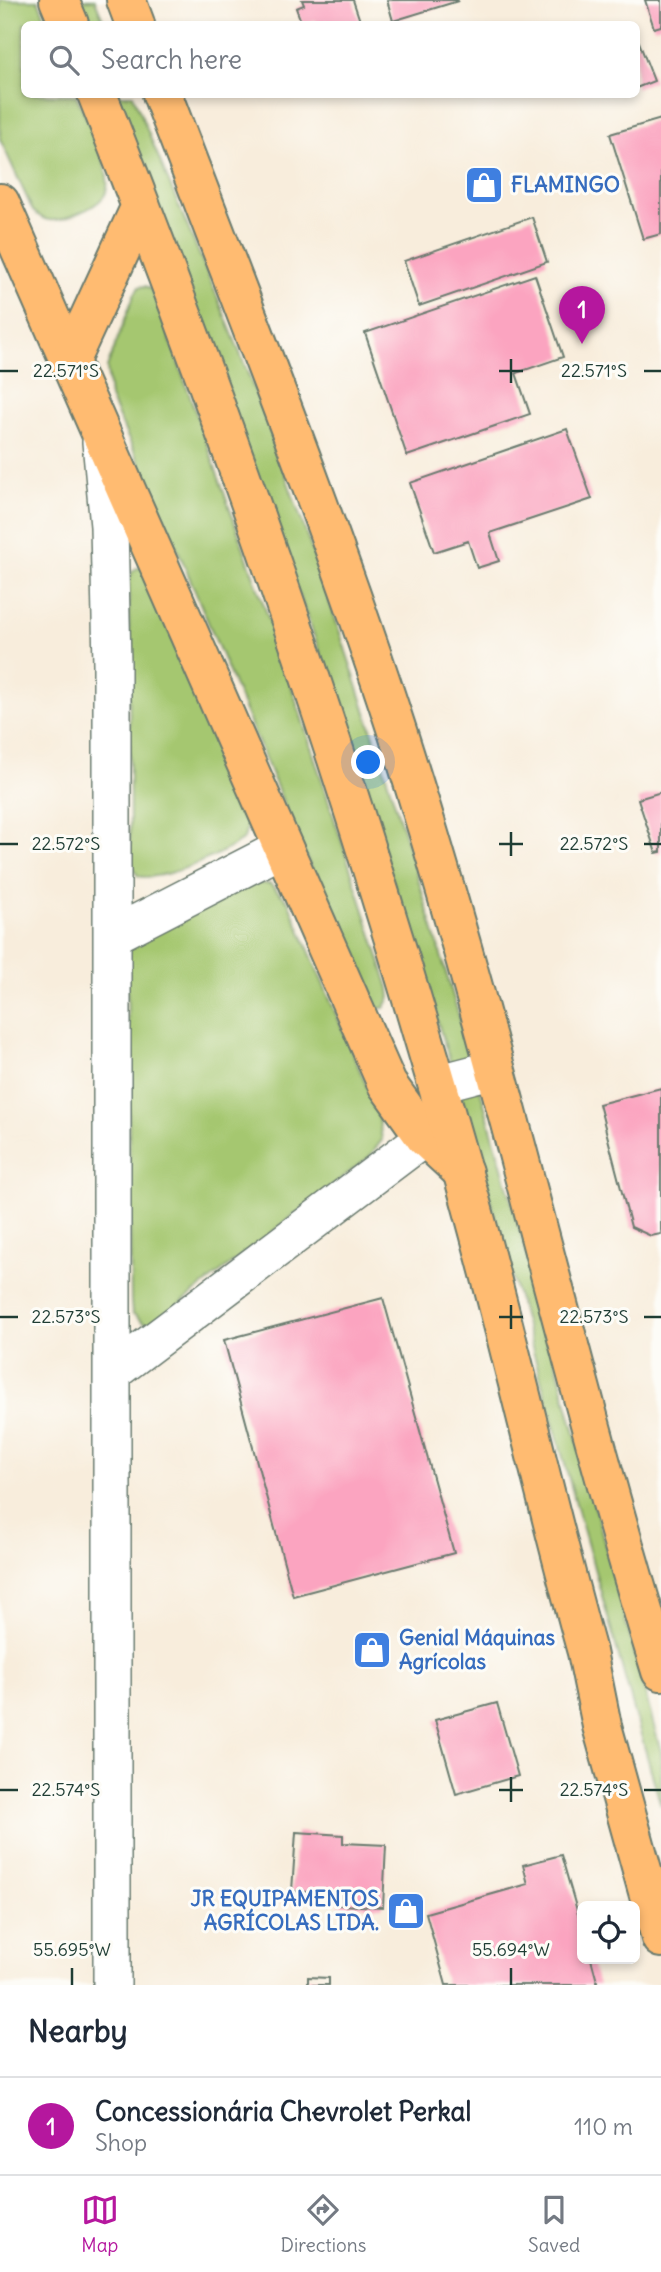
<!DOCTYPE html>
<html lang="en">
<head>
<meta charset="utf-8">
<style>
  :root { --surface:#fff; --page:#f6f6f7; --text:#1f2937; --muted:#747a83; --line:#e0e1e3; --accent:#b5179e }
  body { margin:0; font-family:Delius,sans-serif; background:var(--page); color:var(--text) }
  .controls { position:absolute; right:21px; bottom:21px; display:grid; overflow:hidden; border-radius:10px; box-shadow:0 4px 10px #0003 }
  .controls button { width:63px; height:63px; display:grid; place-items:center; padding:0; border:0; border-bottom:2px solid var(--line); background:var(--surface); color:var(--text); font:35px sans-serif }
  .you { position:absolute; left:369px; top:763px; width:24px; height:24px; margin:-18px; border:5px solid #fff; border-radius:50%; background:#1a73e8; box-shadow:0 0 0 10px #1a73e833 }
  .badge { display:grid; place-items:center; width:46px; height:46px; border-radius:50%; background:var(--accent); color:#fff; font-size:23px; font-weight:700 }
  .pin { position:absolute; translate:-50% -58px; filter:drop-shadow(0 2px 4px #0008) }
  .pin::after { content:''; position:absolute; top:37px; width:24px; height:21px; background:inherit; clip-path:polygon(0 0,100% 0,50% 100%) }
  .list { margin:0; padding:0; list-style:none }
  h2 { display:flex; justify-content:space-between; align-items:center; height:91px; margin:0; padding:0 28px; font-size:30px }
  h2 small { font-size:23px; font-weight:400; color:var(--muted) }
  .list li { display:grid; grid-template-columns:46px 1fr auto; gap:21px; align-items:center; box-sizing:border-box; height:98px; padding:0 28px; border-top:2px solid var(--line) }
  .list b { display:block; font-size:26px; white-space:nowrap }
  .list p { margin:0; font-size:23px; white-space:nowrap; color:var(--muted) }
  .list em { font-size:23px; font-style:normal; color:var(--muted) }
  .icon { flex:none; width:38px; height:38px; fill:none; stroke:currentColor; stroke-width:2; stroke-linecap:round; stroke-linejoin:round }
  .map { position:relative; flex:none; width:661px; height:1985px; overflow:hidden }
  .search { position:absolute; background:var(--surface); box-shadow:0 4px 10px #0003; left:21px; right:21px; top:21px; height:77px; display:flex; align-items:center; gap:18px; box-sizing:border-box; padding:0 24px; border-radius:10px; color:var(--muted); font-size:26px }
  .sheet { height:189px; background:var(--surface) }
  nav { display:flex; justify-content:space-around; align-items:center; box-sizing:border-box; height:98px; border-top:2px solid var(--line); background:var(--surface); font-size:19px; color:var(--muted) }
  nav a { display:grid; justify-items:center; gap:4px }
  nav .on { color:var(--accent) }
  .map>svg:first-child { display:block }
  .green { fill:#a5c770; stroke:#628252; stroke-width:2 }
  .building { fill:#fba4c0 }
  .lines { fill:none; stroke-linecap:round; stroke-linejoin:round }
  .minor-casing { stroke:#6b7b6f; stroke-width:40 }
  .major-casing { stroke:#6b7b6f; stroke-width:42 }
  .highway-casing { stroke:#6b7b6f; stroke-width:42 }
  .minor { stroke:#fff; stroke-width:37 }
  .major { stroke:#ffbb71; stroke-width:38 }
  .highway { stroke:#ffbb71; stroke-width:38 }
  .ticks { fill:none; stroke:#1f3d34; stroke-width:2.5 }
  .labels { text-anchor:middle; stroke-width:6; stroke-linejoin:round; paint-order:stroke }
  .shop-label { font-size:21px; font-weight:bold; fill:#366cbe; stroke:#fdfcf7; text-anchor:start }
  .ticks-label { font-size:18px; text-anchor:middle; fill:#1f3d34; stroke:#fdfcf7; stroke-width:6; stroke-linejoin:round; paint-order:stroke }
</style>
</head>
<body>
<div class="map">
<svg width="661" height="1985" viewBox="0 0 661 1985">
  <rect width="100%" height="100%" fill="#fdfcf7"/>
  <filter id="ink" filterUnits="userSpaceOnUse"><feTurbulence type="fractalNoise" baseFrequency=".0143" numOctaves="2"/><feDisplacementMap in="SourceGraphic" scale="14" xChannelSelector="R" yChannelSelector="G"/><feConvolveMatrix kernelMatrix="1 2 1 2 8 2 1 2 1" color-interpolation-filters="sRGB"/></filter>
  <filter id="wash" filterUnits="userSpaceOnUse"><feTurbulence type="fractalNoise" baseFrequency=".00686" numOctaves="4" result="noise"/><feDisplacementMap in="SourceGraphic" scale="28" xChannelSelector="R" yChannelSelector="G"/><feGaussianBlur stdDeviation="1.57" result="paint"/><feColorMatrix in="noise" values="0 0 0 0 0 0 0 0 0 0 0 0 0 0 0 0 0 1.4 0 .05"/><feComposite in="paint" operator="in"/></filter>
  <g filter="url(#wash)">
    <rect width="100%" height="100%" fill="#f8eddc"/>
    <path class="green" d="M 0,0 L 38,0 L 48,24 L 24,24 L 24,94 L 76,95 C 85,116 118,177 104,196 C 97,206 82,212 71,216 C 55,222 46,223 33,211 L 0,139 Z
      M 78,0 L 95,0 L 105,24 L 88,24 Z
      M 116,95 L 133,95 C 178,208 230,320 271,435 C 428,865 541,1310 661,1752 L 661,1806 L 463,1102 L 323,660 Z
      M 145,286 L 151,289 L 156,300 L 279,648 L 389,988 L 390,998 L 384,1008 L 374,1008 L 365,998 L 170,531 L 110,398 L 107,368 L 134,295 L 139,287 Z
      M 137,568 L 143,568 L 249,818 L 244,839 C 222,854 163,882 138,876 L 132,867 L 130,852 L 129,581 L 132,572 Z
      M 258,883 L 270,884 L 288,901 L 378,1113 L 382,1140 L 369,1157 L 155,1323 L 145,1323 L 132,1313 L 131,1302 L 127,956 L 133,940 L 245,885 Z"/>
    <g id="blocks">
      <path class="building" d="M 302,0 L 353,0 L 361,24 L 317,24 L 315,20 L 302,24 L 296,8 L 304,5 Z
        M 387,0 L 457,0 L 458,1 L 393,21 Z
        M 645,0 L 661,0 L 661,26 L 654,28 Z
        M 639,42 L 654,81 L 636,88 L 636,43 Z
        M 661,119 L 661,234 L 643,239 L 610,134 Z
        M 532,217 L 547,262 L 419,306 L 404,261 Z
        M 535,275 L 563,357 L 516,373 L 530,414 L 407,456 L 365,333 Z
        M 567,429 L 592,499 L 490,533 L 499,561 L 477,568 L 468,541 L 434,552 L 410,483 Z
        M 661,792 L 661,852 L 656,853 L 638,799 Z
        M 661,1088 L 661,1234 L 651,1236 L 631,1227 L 599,1104 Z
        M 383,1298 L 454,1553 L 293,1596 L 224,1340 Z
        M 497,1703 L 518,1776 L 456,1794 L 435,1720 Z
        M 296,1832 L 343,1835 L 343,1843 L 386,1845 L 383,1907 L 339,1905 L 340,1894 L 292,1891 Z
        M 561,1855 L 582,1928 L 582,1959 L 591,1959 L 598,1985 L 446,1985 L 426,1913 L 528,1884 L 523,1865 Z
        M 308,1977 L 329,1978 L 329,1985 L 308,1985 Z"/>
    </g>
  </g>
  <g filter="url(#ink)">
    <use href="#blocks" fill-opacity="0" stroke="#6b7b6f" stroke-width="2"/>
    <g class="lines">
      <defs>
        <path id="minor" d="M 101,442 L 109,526 L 112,664 L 112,1985
          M 112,936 L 283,848
          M 437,1084 L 494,1069
          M 112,1373 L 425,1137"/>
        <path id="major" d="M 0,203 L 387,1084 L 425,1137 L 463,1172"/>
        <path id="highway" d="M 59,0 L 69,24
          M 126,0 L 135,24
          M 97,94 C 237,445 358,804 461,1167 C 507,1327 542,1491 587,1652 L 602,1726 L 661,1938
          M 162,94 C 243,307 328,517 398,734 C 497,1043 566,1361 661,1671
          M 70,360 L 141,206"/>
      </defs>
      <use href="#minor" class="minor-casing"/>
      <use href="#major" class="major-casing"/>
      <use href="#highway" class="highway-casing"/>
      <use href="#minor" class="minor"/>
      <use href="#major" class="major"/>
      <use href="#highway" class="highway"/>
    </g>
  </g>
  <path class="ticks" d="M 511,359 L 511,383M 0,371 L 18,371M 499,371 L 523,371M 644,371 L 661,371M 511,832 L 511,856M 0,844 L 18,844M 499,844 L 523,844M 644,844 L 661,844M 511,1305 L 511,1329M 0,1317 L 18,1317M 499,1317 L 523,1317M 644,1317 L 661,1317M 511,1777 L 511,1802M 0,1790 L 18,1790M 499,1790 L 523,1790M 644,1790 L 661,1790M 72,1968 L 72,1985M 511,1968 L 511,1985"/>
  <defs>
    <symbol id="shop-square" viewBox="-11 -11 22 22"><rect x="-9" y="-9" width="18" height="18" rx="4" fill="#3f7fe0" stroke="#fdfcf7"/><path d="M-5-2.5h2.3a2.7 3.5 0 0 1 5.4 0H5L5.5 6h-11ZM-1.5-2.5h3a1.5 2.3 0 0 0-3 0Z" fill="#fff"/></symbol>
  </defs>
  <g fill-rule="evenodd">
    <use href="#shop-square" x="462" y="163" width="44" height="44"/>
    <use href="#shop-square" x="350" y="1628" width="44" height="44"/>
    <use href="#shop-square" x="384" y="1889" width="44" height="44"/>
  </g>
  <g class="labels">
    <g class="shop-label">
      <text x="511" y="192">FLAMINGO</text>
      <text x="399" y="1645">Genial Máquinas<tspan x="399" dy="24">Agrícolas</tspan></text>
      <text x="379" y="1906" text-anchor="end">JR EQUIPAMENTOS<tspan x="379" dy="24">AGRÍCOLAS LTDA.</tspan></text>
    </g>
  </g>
  <g class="ticks-label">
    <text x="66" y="377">22.571°S</text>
    <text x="594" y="377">22.571°S</text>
    <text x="66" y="850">22.572°S</text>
    <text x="594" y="850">22.572°S</text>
    <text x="66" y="1323">22.573°S</text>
    <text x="594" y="1323">22.573°S</text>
    <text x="66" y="1796">22.574°S</text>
    <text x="594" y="1796">22.574°S</text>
    <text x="72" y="1956">55.695°W</text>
    <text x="511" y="1956">55.694°W</text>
  </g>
</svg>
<div class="controls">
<button><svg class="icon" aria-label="locate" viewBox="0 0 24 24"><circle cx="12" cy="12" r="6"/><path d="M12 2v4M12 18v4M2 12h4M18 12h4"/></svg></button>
</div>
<div class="you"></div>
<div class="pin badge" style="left:582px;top:344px">1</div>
<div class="search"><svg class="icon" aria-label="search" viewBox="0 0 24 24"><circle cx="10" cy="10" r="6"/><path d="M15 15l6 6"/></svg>Search here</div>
</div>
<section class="sheet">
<h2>Nearby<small></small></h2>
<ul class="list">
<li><span class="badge">1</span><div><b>Concessionária Chevrolet Perkal</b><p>Shop</p></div><em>110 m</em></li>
</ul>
</section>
<nav>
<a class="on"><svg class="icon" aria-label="map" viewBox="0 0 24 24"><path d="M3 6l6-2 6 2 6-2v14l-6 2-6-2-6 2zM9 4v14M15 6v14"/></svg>Map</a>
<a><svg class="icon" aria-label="directions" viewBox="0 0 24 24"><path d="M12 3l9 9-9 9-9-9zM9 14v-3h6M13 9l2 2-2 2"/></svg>Directions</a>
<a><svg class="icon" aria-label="saved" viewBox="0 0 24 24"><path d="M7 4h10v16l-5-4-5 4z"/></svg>Saved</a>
</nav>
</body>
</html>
